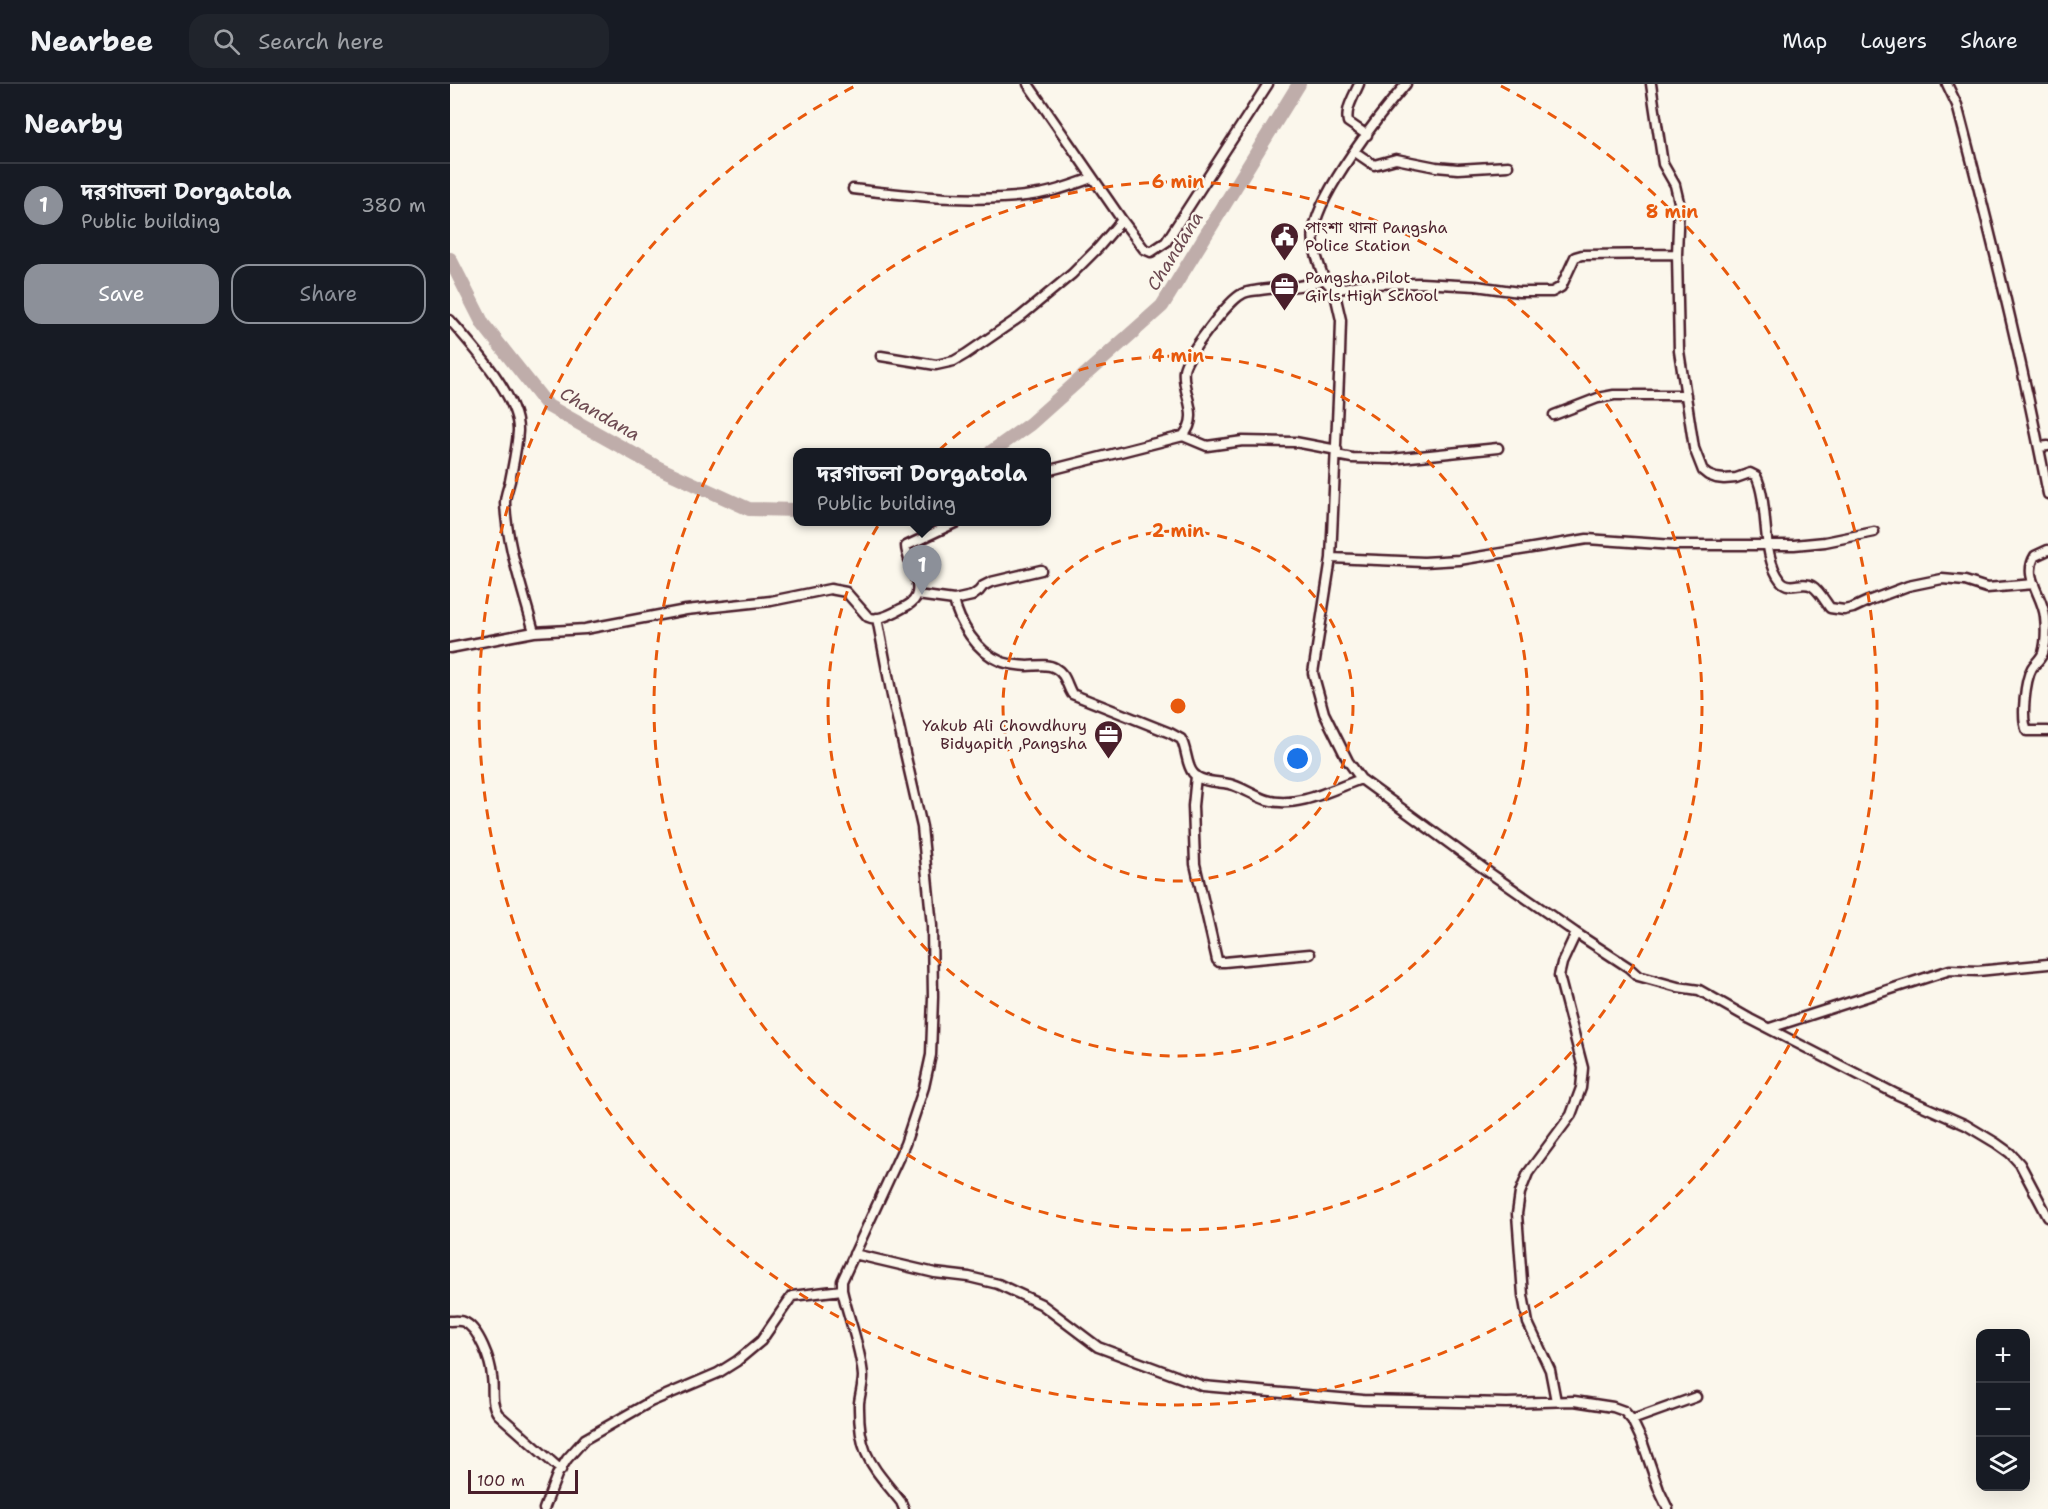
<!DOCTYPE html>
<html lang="en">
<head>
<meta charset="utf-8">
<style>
  :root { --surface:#171b24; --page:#20242c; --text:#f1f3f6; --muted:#9ea1a6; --line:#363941; --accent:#8c9099 }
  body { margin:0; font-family:"Shantell Sans","Noto Sans Bengali",sans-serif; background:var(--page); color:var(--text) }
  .controls { position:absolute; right:18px; bottom:18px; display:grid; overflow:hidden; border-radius:12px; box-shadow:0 6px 24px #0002 }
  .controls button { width:54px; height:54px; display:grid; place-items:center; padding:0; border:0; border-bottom:2px solid var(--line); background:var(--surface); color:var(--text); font:30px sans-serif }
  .scale { position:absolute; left:18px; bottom:15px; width:110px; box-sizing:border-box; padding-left:6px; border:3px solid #4a1f2b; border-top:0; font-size:16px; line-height:21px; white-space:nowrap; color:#4a1f2b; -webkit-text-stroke:4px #fbf7ec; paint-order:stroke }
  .you { position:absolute; left:848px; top:675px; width:21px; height:21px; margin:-15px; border:4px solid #fff; border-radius:50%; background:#1a73e8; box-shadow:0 0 0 9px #1a73e833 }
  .badge { display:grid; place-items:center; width:39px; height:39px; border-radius:50%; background:var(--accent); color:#fff; font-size:20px; font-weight:700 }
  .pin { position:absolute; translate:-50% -50px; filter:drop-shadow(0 2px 3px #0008) }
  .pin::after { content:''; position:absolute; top:32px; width:21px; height:18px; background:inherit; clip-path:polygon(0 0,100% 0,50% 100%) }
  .popup { position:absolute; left:343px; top:364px; width:258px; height:78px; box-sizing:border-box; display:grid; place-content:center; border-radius:12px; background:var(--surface); filter:drop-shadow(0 2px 4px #0005); font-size:20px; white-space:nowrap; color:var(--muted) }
  .popup b { font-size:22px; color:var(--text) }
  .popup::after { content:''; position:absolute; left:50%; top:100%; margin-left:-12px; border:12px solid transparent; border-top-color:var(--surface) }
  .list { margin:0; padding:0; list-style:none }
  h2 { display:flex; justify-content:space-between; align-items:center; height:78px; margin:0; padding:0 24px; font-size:26px }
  h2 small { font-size:20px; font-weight:400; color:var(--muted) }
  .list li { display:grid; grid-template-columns:39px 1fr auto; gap:18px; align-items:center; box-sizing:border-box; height:84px; padding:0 24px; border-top:2px solid var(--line) }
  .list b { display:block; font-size:22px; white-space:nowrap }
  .list p { margin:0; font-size:20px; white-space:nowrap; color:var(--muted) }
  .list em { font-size:20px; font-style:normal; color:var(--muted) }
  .actions { display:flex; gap:12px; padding:18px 24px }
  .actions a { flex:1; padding:14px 0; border:2px solid var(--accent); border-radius:18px; text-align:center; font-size:21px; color:var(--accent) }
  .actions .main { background:var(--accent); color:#fff }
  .icon { flex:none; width:33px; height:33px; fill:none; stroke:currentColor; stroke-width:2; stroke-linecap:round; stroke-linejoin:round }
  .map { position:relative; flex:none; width:1598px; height:1425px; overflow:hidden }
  header { display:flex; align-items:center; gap:36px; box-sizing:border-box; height:84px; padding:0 30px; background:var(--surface); border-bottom:2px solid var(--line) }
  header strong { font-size:28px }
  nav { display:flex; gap:33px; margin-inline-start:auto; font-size:21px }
  .search { width:420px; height:54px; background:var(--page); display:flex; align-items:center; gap:15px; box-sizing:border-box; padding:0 21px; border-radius:18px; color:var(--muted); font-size:22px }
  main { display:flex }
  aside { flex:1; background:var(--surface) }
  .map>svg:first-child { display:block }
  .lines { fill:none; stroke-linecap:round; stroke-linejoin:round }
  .river { stroke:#bfadaa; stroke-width:14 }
  .minor-casing { stroke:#4a1f2b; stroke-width:13 }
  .minor { stroke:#fbf7ec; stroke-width:8 }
  .ring { fill:none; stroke:#e8590c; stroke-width:3; stroke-dasharray:10 8 }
  .labels { text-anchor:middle; stroke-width:5; stroke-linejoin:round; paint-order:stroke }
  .poi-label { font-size:16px; fill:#4a1f2b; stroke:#fbf7ec; text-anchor:start }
  .water-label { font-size:18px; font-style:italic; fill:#6d4a51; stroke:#fbf7ec }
  .centre { fill:#e8590c; stroke:#fbf7ec; stroke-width:3 }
  .ring-label { font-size:18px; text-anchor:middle; font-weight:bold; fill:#e8590c; stroke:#fbf7ec; stroke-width:5; stroke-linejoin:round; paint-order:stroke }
</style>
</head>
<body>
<header>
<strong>Nearbee</strong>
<div class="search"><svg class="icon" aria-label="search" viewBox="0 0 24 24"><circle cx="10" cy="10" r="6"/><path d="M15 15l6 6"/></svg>Search here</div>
<nav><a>Map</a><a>Layers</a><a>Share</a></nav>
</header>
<main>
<aside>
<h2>Nearby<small></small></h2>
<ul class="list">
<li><span class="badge">1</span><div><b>দরগাতলা Dorgatola</b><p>Public building</p></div><em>380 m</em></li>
</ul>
<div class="actions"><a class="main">Save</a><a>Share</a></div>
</aside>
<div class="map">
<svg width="1598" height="1425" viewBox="0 0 1598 1425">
  <rect width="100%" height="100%" fill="#fbf7ec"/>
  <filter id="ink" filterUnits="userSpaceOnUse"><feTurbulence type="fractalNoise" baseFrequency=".0167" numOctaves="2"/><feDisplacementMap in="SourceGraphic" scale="12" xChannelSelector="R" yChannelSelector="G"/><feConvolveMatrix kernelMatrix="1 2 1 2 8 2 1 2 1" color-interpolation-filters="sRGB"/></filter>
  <g filter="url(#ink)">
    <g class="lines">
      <path class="river" d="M 0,175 L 33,240 L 98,322 L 209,384 L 299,425 L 348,426
        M 541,368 L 580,340 L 712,222 L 849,0"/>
      <defs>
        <path id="minor" d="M 578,0 L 672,136 L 694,165 L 701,168 L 716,158 L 818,0
          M 909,0 C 904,12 895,25 898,38 L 917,51
          M 1201,0 L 1213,80 L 1225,101 L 1229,118 L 1227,170 L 1229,267 L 1244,364 L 1253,387 L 1258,391 L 1266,394 L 1274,395 L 1286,394 L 1300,389 L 1306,392 C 1320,421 1310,471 1331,497 C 1340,507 1352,496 1362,502 C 1369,506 1375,517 1380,524 L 1394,526 L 1403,524 L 1418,517 L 1458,502 L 1492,495 L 1515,497 L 1537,504 L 1584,500
          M 1497,0 L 1507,21 C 1541,150 1573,279 1598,410
          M 905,68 L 924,81 L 946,75 L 986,83 L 1008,85 L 1058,82
          M 403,105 C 461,112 531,120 589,110 C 607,107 625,100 642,94
          M 874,195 L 884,206 L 888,223 L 891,236 L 890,270 L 881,474 L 863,589 L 874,629 L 898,677 L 911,695 L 1037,787 L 1126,849 L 1178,883 L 1188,892 L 1228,903 L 1249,906 L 1300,935 L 1446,1010 L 1516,1041 L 1546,1059 L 1560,1069 L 1570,1080 L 1598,1133
          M 884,206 L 915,200 L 971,199 L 1026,202 L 1069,208 L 1102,208 L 1111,203 L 1125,173 L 1132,171 L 1227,170
          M 0,236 C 22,261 69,313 68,347 C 67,364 63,381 60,397 C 58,405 55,411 55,419 C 57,463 73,506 84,548
          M 431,272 L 486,281 L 504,277 L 516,270 L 570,233 L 622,190 L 648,164 L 672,136
          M 1104,331 L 1148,314 L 1164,311 L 1236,311
          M 733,352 L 757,362 L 793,357 L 845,358 L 887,366
          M 1589,363 L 1598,362
          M 886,371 L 902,374 L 941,375 L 1048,364
          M 596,387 L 733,352 C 752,330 731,310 734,286 C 735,273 779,216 792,210 C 797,207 804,207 810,206 C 831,203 854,204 874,195 C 869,179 861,162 864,145 C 870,107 930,30 956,0
          M 1598,466 L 1585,472 C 1572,493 1593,511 1595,533 C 1596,543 1596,559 1593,569 C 1591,575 1585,579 1582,584 C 1575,596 1571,635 1577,647 L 1598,647
          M 881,474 L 974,478 L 1009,476 L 1137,455 L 1224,461 L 1344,461 L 1375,458 L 1424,448
          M 467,511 L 504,516 C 509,539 527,568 550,577 C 558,581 569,581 577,582 C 586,582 597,579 605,584 C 616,590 616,600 622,610 L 720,649 L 731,655 C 737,665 736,681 743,689 C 751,699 768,697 779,700 C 790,702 804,712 817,716 C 847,725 883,705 911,695
          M 504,516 L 522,512 L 529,507 L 533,502 L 541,498 L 591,486
          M 427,534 L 442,612 L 472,743 L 482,842 L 483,913 L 481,971 L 474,1003 L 455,1060 L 392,1197 L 392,1206 C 398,1233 411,1264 413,1292 C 413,1301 410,1310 409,1319 C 408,1371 421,1380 451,1418 L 454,1425
          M 0,564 L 84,548 L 135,545 L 236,526 L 321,517 L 380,505 L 396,508 L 418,533 C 426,537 437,532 445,528 C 450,525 456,523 461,519 C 478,506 456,478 456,462 L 507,438
          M 746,692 L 743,722 L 745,780 L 767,876 L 769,878 L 774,878 L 860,870
          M 1320,944 L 1500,886 L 1528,887 L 1598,880
          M 404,1170 L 485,1189 L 519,1193 L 548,1200 L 591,1220 L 648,1263 L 753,1302 L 913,1316 L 1057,1319 L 1124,1317 L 1163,1323 L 1174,1327 L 1182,1336 L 1192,1357 L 1209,1406 L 1218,1425
          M 0,1237 C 5,1237 10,1236 14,1238 C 29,1244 41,1278 42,1293 C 44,1306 40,1319 48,1330 L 111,1386
          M 1106,1317 L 1100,1286 L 1078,1239 L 1073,1211 L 1067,1130 L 1070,1109 L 1078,1089 L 1121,1031 L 1131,1004 L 1133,984 L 1109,892 L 1112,879 L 1126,849
          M 1182,1336 L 1246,1313
          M 94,1425 L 107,1391 L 117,1375 L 135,1355 L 200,1318 L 268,1289 L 287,1277 L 311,1257 L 342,1212 L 392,1206"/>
      </defs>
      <use href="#minor" class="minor-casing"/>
      <use href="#minor" class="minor"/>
    </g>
  </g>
  <g class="ring">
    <circle cx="728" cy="622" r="175"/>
    <circle cx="728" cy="622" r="350"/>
    <circle cx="728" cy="622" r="524"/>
    <path d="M1051 2A699 699 0 1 1 405 2"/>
  </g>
  <defs>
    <symbol id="civic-pin" viewBox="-11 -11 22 30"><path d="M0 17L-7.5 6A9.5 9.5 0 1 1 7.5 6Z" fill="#4a1f2b" stroke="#fbf7ec"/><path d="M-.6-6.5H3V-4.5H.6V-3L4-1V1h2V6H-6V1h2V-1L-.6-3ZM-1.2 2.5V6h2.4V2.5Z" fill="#fff"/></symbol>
    <symbol id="office-pin" viewBox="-11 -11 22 30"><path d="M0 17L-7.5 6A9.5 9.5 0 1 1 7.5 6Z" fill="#4a1f2b" stroke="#fbf7ec"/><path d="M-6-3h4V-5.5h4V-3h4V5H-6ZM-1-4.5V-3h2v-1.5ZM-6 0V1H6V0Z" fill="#fff"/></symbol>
  </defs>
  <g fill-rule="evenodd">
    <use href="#civic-pin" x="818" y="136" width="33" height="45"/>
    <use href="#office-pin" x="818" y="186" width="33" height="45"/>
    <use href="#office-pin" x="642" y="634" width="33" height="45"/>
  </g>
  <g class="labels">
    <g class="poi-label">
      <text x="855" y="149">পাংশা থানা Pangsha<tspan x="855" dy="18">Police Station</tspan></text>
      <text x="855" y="199">Pangsha Pilot<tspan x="855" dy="18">Girls High School</tspan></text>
      <text x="637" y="647" text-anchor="end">Yakub Ali Chowdhury<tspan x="637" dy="18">Bidyapith ,Pangsha</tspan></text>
    </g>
    <g class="water-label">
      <text transform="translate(725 167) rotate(-58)" y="6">Chandana</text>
      <text transform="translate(150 330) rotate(30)" y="6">Chandana</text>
    </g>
  </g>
  <circle cx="728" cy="622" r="9" class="centre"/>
  <g class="ring-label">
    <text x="728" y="104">6 min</text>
    <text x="1222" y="134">8 min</text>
    <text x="728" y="278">4 min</text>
    <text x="728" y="453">2 min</text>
  </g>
</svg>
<div class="controls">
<button>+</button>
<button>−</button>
<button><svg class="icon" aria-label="layers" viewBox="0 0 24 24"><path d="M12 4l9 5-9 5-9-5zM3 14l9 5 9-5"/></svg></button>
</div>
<div class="scale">100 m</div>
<div class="you"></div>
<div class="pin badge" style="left:472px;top:511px">1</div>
<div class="popup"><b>দরগাতলা Dorgatola</b>Public building</div>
</div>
</main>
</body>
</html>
